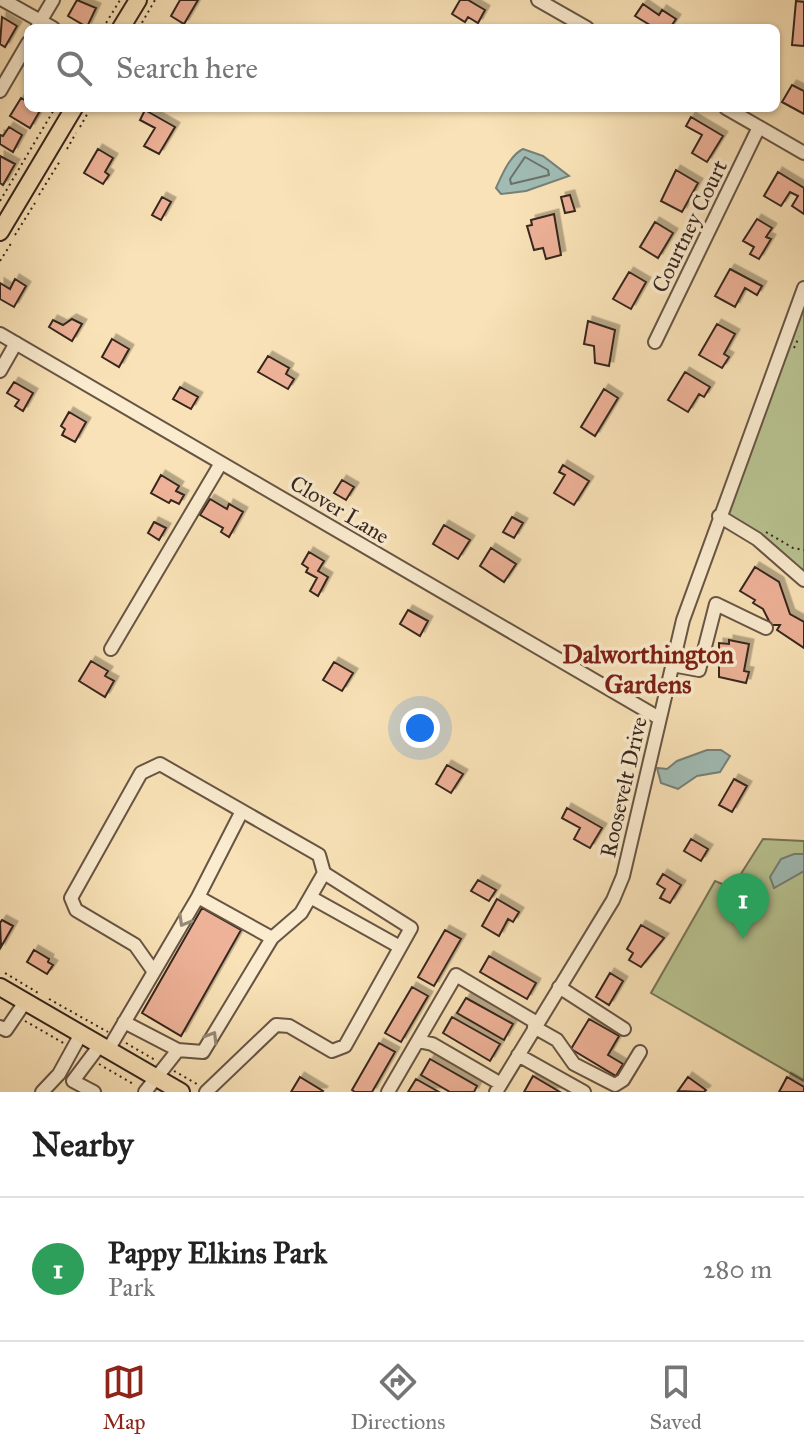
<!DOCTYPE html>
<html lang="en">
<head>
<meta charset="utf-8">
<style>
  :root { --surface:#fff; --page:#f6f6f6; --text:#222; --muted:#767676; --line:#e0e0e0; --accent:#8f2418 }
  body { margin:0; font-family:"IM FELL Great Primer",serif; background:var(--page); color:var(--text) }
  .you { position:absolute; left:420px; top:728px; width:28px; height:28px; margin:-20px; border:6px solid #fff; border-radius:50%; background:#1a73e8; box-shadow:0 0 0 12px #1a73e833 }
  .badge { display:grid; place-items:center; width:52px; height:52px; border-radius:50%; background:var(--accent); color:#fff; font-size:26px; font-weight:700 }
  .pin { position:absolute; translate:-50% -66px; filter:drop-shadow(0 2px 4px #0008) }
  .pin::after { content:''; position:absolute; top:42px; width:28px; height:24px; background:inherit; clip-path:polygon(0 0,100% 0,50% 100%) }
  .list { margin:0; padding:0; list-style:none }
  h2 { display:flex; justify-content:space-between; align-items:center; height:104px; margin:0; padding:0 32px; font-size:34px }
  h2 small { font-size:26px; font-weight:400; color:var(--muted) }
  .list li { display:grid; grid-template-columns:52px 1fr auto; gap:24px; align-items:center; box-sizing:border-box; height:144px; padding:0 32px; border-top:2px solid var(--line) }
  .list b { display:block; font-size:30px; white-space:nowrap }
  .list p { margin:0; font-size:26px; white-space:nowrap; color:var(--muted) }
  .list em { font-size:26px; font-style:normal; color:var(--muted) }
  .icon { flex:none; width:44px; height:44px; fill:none; stroke:currentColor; stroke-width:2; stroke-linecap:round; stroke-linejoin:round }
  .map { position:relative; flex:none; width:804px; height:1092px; overflow:hidden }
  .search { position:absolute; background:var(--surface); box-shadow:0 2px 6px #0004; left:24px; right:24px; top:24px; height:88px; display:flex; align-items:center; gap:20px; box-sizing:border-box; padding:0 28px; border-radius:12px; color:var(--muted); font-size:30px }
  .sheet { height:248px; background:var(--surface) }
  nav { display:flex; justify-content:space-around; align-items:center; box-sizing:border-box; height:112px; border-top:2px solid var(--line); background:var(--surface); font-size:22px; color:var(--muted) }
  nav a { display:grid; justify-items:center; gap:4px }
  nav .on { color:var(--accent) }
  .map>svg:first-child { display:block }
  .green { fill:#b9c492; stroke:#787558; stroke-width:2 }
  .water { fill:#a0bcb5; stroke:#768079; stroke-width:2 }
  .lines { fill:none; stroke-linecap:round; stroke-linejoin:round }
  .shore { stroke:#6b716a; stroke-width:2 }
  .building { fill:#eeb298; stroke:#36261e; stroke-width:2; filter:url(#shadow) }
  .minor-casing { stroke:#675544; stroke-width:16 }
  .major-casing { stroke:#36261e; stroke-width:20 }
  .path { stroke:#36261e; stroke-width:2; stroke-dasharray:2 4; stroke-linecap:butt }
  .minor { stroke:#fbecd0; stroke-width:12 }
  .major { stroke:#f9e2b7; stroke-width:16 }
  .oneway { stroke:#988977 }
  .labels { text-anchor:middle; stroke-width:7; stroke-linejoin:round; paint-order:stroke }
  .street-label { font-size:22px; fill:#36261e; stroke:#fbecd0 }
  .quarter-label { font-size:26px; font-weight:bold; fill:#7a1f14; stroke:#fbecd0 }
</style>
</head>
<body>
<div class="map">
<svg width="804" height="1092" viewBox="0 0 804 1092">
  <defs>
    <filter id="shadow"><feDropShadow dx="4.5" dy="-4.5" stdDeviation="0" flood-color="#0004"/></filter>
  </defs>
  <rect width="100%" height="100%" fill="#f9e2b7"/>
  <filter id="stains"><feTurbulence type="fractalNoise" baseFrequency=".0025" numOctaves="4"/><feColorMatrix values="0 0 0 0 .2 0 0 0 0 .09 0 0 0 0 .02 0 0 0 .5 -.17"/></filter>
  <radialGradient id="worn" r=".72"><stop offset=".6" stop-color="#630" stop-opacity="0"/><stop offset="1" stop-color="#630" stop-opacity=".3"/></radialGradient>
  <path class="green" d="M 804,294 L 804,576 L 723,514 Z
    M 763,839 L 804,841 L 804,1081 L 651,993 L 715,881 L 732,888 Z"/>
  <path class="water" d="M 523,149 L 543,156 L 569,176 L 526,191 L 501,194 L 496,188 C 502,175 510,155 523,149 Z
    M 707,750 L 721,750 L 730,756 L 720,772 L 697,776 L 678,789 L 661,783 L 657,768 L 667,769 L 677,761 Z
    M 794,854 L 804,854 L 804,871 L 774,888 L 770,877 L 781,859 Z"/>
  <g class="lines">
    <path class="shore" d="M 525,157 L 548,170 L 549,175 L 511,184 L 510,179 Z"/>
  </g>
  <path class="building" d="M 77,0 L 96,8 L 87,27 L 68,16 Z
    M 180,0 L 198,0 L 184,24 L 171,16 Z
    M 460,0 L 468,0 L 485,10 L 478,23 L 468,17 L 465,22 L 452,14 Z
    M 796,1 L 804,2 L 804,46 L 792,45 Z
    M 643,4 L 659,15 L 662,10 L 676,19 L 670,28 L 655,28 L 635,16 Z
    M 2,17 L 17,26 L 5,47 L 0,44 Z
    M 792,85 L 804,91 L 804,114 L 782,102 Z
    M 21,98 L 28,102 L 28,108 L 41,109 L 30,128 L 10,116 Z
    M 145,110 L 175,127 L 159,154 L 144,146 L 155,128 L 140,120 Z
    M 691,117 L 723,136 L 707,162 L 692,153 L 702,135 L 686,126 Z
    M 9,127 L 22,135 L 13,152 L 0,144 L 0,135 L 3,136 Z
    M 98,149 L 113,158 L 105,172 L 109,175 L 103,184 L 84,173 Z
    M 0,156 L 15,164 L 3,185 L 0,183 Z
    M 676,170 L 698,183 L 682,212 L 661,201 Z
    M 778,172 L 804,188 L 804,214 L 792,206 L 798,196 L 790,192 L 781,206 L 764,196 Z
    M 570,195 L 575,211 L 565,213 L 561,197 Z
    M 162,197 L 171,202 L 161,220 L 152,215 Z
    M 554,214 L 561,255 L 546,259 L 543,248 L 534,250 L 527,226 L 532,225 L 531,220 Z
    M 757,219 L 772,228 L 766,237 L 771,239 L 759,259 L 750,254 L 754,247 L 743,241 Z
    M 655,222 L 673,233 L 658,258 L 640,247 Z
    M 730,269 L 762,286 L 757,295 L 745,288 L 735,307 L 715,296 Z
    M 629,272 L 646,282 L 631,309 L 613,299 Z
    M 15,279 L 26,286 L 14,307 L 0,299 L 0,283 L 10,289 Z
    M 72,319 L 82,324 L 72,341 L 49,327 L 53,320 L 63,325 Z
    M 588,321 L 615,330 L 609,366 L 595,363 L 594,346 L 584,344 Z
    M 717,324 L 735,334 L 724,354 L 729,357 L 722,368 L 699,355 Z
    M 112,339 L 129,349 L 119,367 L 102,357 Z
    M 268,356 L 289,368 L 286,374 L 294,379 L 288,389 L 258,372 Z
    M 685,372 L 710,387 L 704,397 L 699,394 L 688,412 L 668,400 Z
    M 14,382 L 33,393 L 23,411 L 15,406 L 19,400 L 7,393 Z
    M 180,387 L 198,397 L 191,409 L 173,399 Z
    M 604,389 L 618,398 L 595,436 L 581,427 Z
    M 69,412 L 86,422 L 75,442 L 62,435 L 65,429 L 61,426 Z
    M 563,465 L 589,481 L 574,505 L 554,493 L 565,475 L 559,472 Z
    M 161,475 L 179,486 L 176,491 L 184,495 L 179,504 L 171,500 L 169,503 L 151,493 Z
    M 342,480 L 354,487 L 346,500 L 334,493 Z
    M 210,499 L 227,509 L 229,504 L 243,512 L 229,537 L 221,532 L 223,528 L 200,515 Z
    M 512,517 L 523,523 L 514,538 L 503,532 Z
    M 154,522 L 166,528 L 159,540 L 148,533 Z
    M 444,525 L 470,540 L 458,559 L 433,544 Z
    M 491,548 L 516,564 L 504,582 L 480,566 Z
    M 309,552 L 324,561 L 318,571 L 328,577 L 318,596 L 310,591 L 317,578 L 306,572 L 308,568 L 302,564 Z
    M 755,567 L 779,582 L 790,614 L 804,622 L 804,648 L 777,630 L 780,625 L 771,625 L 763,609 L 753,603 L 755,600 L 740,591 Z
    M 408,610 L 428,621 L 420,636 L 400,624 Z
    M 729,640 L 749,644 L 744,671 L 749,672 L 746,683 L 719,677 L 719,643 L 729,644 Z
    M 91,661 L 108,671 L 105,676 L 114,681 L 105,697 L 79,681 Z
    M 334,662 L 353,673 L 342,691 L 323,680 Z
    M 447,765 L 463,774 L 451,793 L 436,784 Z
    M 734,779 L 747,786 L 732,812 L 719,805 Z
    M 567,808 L 602,828 L 590,848 L 574,839 L 580,828 L 562,818 Z
    M 691,839 L 708,849 L 701,861 L 684,851 Z
    M 663,874 L 681,885 L 670,903 L 660,898 L 665,889 L 657,884 Z
    M 478,880 L 496,890 L 489,901 L 471,891 Z
    M 497,899 L 519,912 L 513,922 L 508,919 L 499,936 L 482,926 Z
    M 202,908 L 241,930 L 181,1036 L 142,1013 Z
    M 2,920 L 13,926 L 1,947 L 0,923 Z
    M 641,925 L 664,938 L 641,967 L 629,960 L 633,953 L 627,949 Z
    M 445,930 L 461,939 L 434,986 L 418,977 Z
    M 34,950 L 49,959 L 48,962 L 53,965 L 47,974 L 27,962 Z
    M 489,956 L 536,983 L 527,999 L 480,972 Z
    M 610,973 L 623,981 L 609,1005 L 596,997 Z
    M 412,987 L 428,996 L 401,1042 L 385,1033 Z
    M 466,998 L 513,1024 L 504,1040 L 457,1013 Z
    M 452,1017 L 500,1044 L 490,1061 L 443,1033 Z
    M 589,1019 L 619,1036 L 608,1055 L 623,1064 L 616,1076 L 571,1049 Z
    M 379,1043 L 395,1052 L 372,1092 L 355,1092 L 352,1090 Z
    M 430,1059 L 477,1086 L 474,1092 L 450,1092 L 421,1075 Z
    M 533,1076 L 560,1092 L 524,1092 Z
    M 300,1077 L 323,1091 L 322,1092 L 291,1092 Z
    M 688,1077 L 706,1090 L 704,1092 L 678,1091 Z
    M 787,1077 L 804,1087 L 804,1092 L 779,1092 Z
    M 416,1079 L 439,1092 L 408,1092 Z"/>
  <g class="lines">
    <defs>
      <path id="minor" d="M 3,0 L 53,28
        M 538,0 L 587,28
        M 38,25 L 53,0
        M 0,91 L 28,43
        M 726,108 L 804,153
        M 0,334 L 659,718
        M 655,342 L 759,127
        M 0,371 L 16,343
        M 719,516 L 757,539 L 804,580
        M 111,649 L 221,463
        M 672,665 L 699,670 L 716,604 L 766,628
        M 198,897 L 242,811
        M 312,898 L 400,947
        M 272,938 L 301,913 L 324,873
        M 154,972 L 135,945 L 76,910 L 71,898 L 141,773 L 160,764 L 319,855 L 324,873 L 411,928 L 345,1046 L 332,1051 L 289,1026 L 276,1025 L 206,1092
        M 559,987 L 624,1029
        M 124,1022 L 178,1050
        M 0,1027 L 6,1030 L 25,1002
        M 534,1027 L 557,1040 L 574,1064 L 615,1085 L 623,1080 L 640,1052
        M 418,1041 L 432,1044 L 501,1084
        M 108,1050 L 198,897 L 272,938 L 203,1052 L 178,1050 L 145,1092
        M 518,1055 L 584,1092
        M 42,1092 L 59,1074 L 81,1034
        M 94,1092 L 73,1081 L 100,1045
        M 388,1092 L 456,975 L 537,1023
        M 496,1092 L 613,900 L 623,876 L 683,620 L 804,288"/>
      <path id="major" d="M 121,28 L 138,0
        M 0,232 L 74,108
        M 0,987 L 181,1092"/>
    </defs>
    <use href="#minor" class="minor-casing"/>
    <use href="#major" class="major-casing"/>
    <path class="path" d="M 103,28 L 120,0
      M 139,28 L 155,0
      M 80,127 L 89,111
      M 67,149 L 76,133
      M 39,195 L 60,161
      M 0,201 L 55,108
      M 15,235 L 35,203
      M 0,261 L 12,242
      M 794,348 L 799,337
      M 766,532 L 793,548 L 804,550
      M 5,973 L 40,994
      M 49,999 L 108,1032
      M 25,1021 L 65,1044
      M 126,1043 L 155,1060
      M 99,1064 L 135,1085
      M 174,1071 L 197,1084"/>
    <use href="#minor" class="minor"/>
    <use href="#major" class="major"/>
  </g>
  <defs><path id="oneway-chevron" d="M-2-3.5L2.5 0L-2 3.5" fill="none" stroke-width="1.6" stroke-linecap="round" stroke-linejoin="round" transform="scale(2)"/></defs>
  <g class="oneway">
    <use href="#oneway-chevron" transform="translate(184 921) rotate(120)"/>
    <use href="#oneway-chevron" transform="translate(212 1037) rotate(-59)"/>
  </g>
  <g class="labels">
    <g class="street-label">
      <text transform="translate(689 226) rotate(-64)" y="8">Courtney Court</text>
      <text transform="translate(340 509) rotate(31)" y="8">Clover Lane</text>
      <text transform="translate(623 787) rotate(-77)" y="8">Roosevelt Drive</text>
    </g>
    <g class="quarter-label">
      <text x="648" y="663">Dalworthington<tspan x="648" dy="30">Gardens</tspan></text>
    </g>
  </g>
  <rect width="100%" height="100%" filter="url(#stains)"/>
  <rect width="100%" height="100%" fill="url(#worn)"/>
</svg>
<div class="you"></div>
<div class="pin badge" style="left:743px;top:939px;background:#2e9e5b">1</div>
<div class="search"><svg class="icon" aria-label="search" viewBox="0 0 24 24"><circle cx="10" cy="10" r="6"/><path d="M15 15l6 6"/></svg>Search here</div>
</div>
<section class="sheet">
<h2>Nearby<small></small></h2>
<ul class="list">
<li><span class="badge" style="background:#2e9e5b">1</span><div><b>Pappy Elkins Park</b><p>Park</p></div><em>280 m</em></li>
</ul>
</section>
<nav>
<a class="on"><svg class="icon" aria-label="map" viewBox="0 0 24 24"><path d="M3 6l6-2 6 2 6-2v14l-6 2-6-2-6 2zM9 4v14M15 6v14"/></svg>Map</a>
<a><svg class="icon" aria-label="directions" viewBox="0 0 24 24"><path d="M12 3l9 9-9 9-9-9zM9 14v-3h6M13 9l2 2-2 2"/></svg>Directions</a>
<a><svg class="icon" aria-label="saved" viewBox="0 0 24 24"><path d="M7 4h10v16l-5-4-5 4z"/></svg>Saved</a>
</nav>
</body>
</html>
